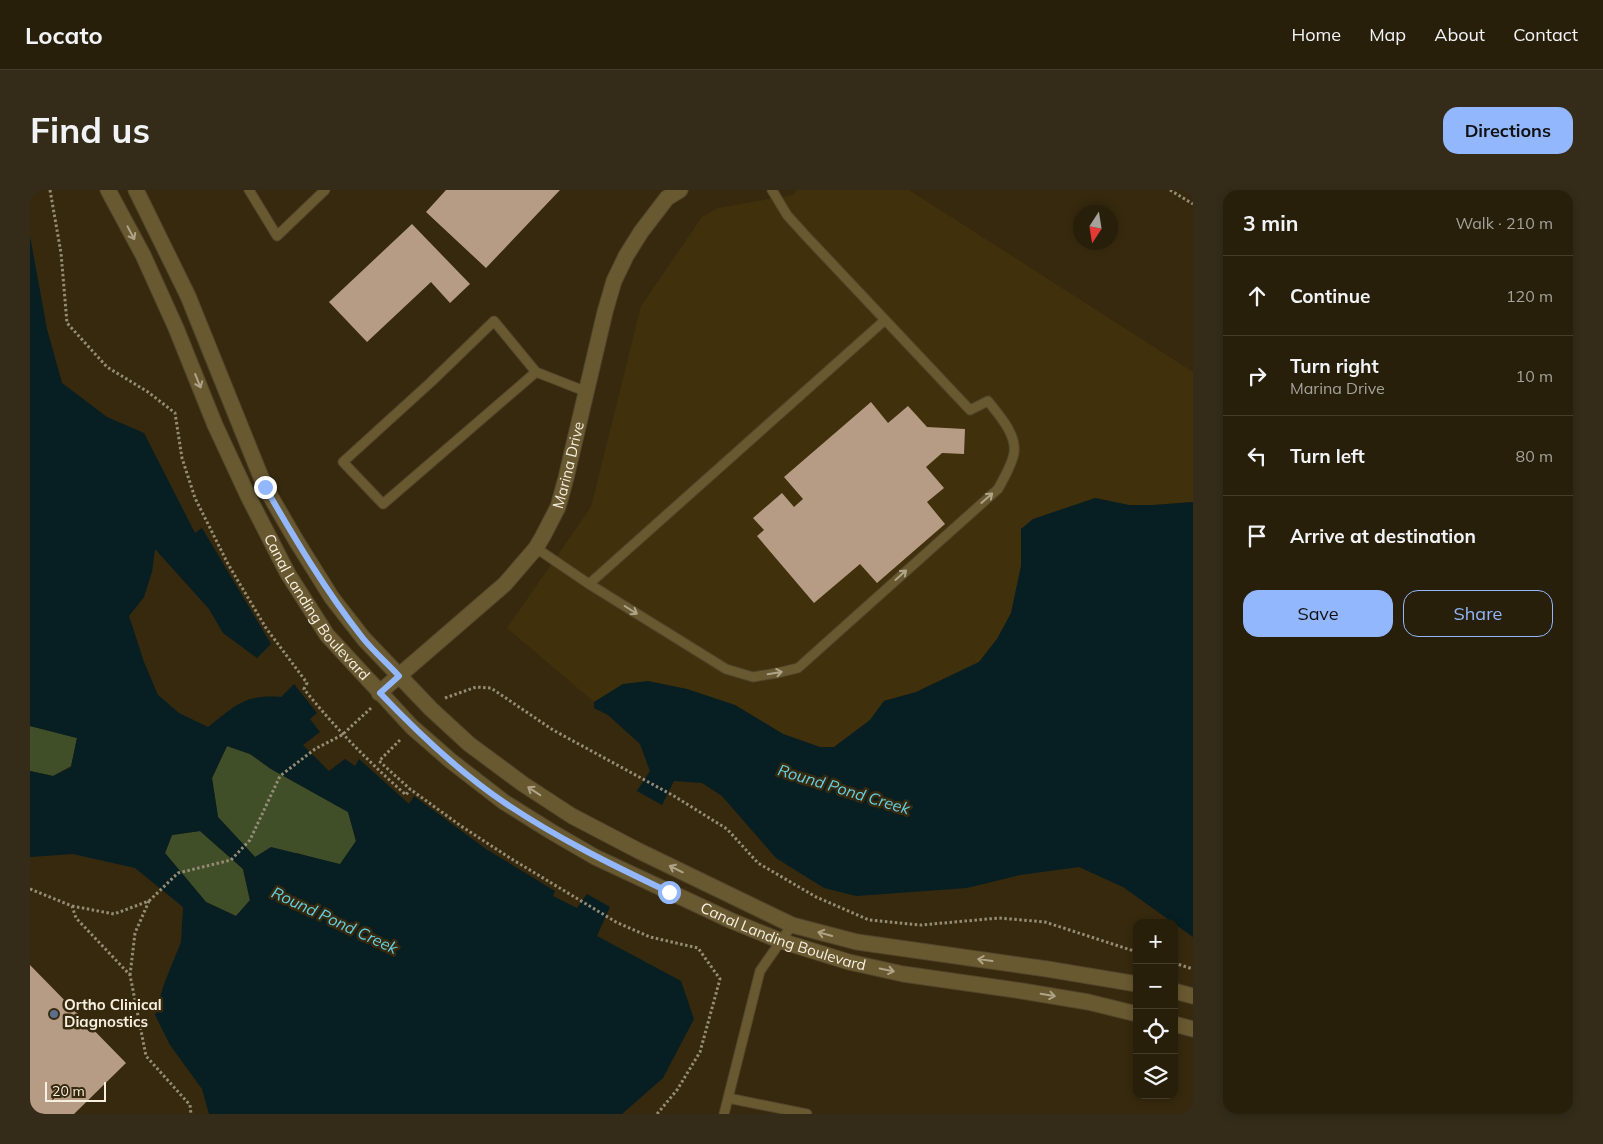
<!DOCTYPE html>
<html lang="en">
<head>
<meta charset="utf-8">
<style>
  :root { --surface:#281f0a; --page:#342c18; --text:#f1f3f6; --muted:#a5a29c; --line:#443d2b; --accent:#92b7fd }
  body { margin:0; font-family:Mulish,sans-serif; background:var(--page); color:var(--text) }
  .controls { position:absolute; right:15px; bottom:15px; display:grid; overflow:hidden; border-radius:10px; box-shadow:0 2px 8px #0003 }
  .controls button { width:45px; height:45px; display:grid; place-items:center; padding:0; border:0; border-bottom:1px solid var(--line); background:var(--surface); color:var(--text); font:25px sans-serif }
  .compass { position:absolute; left:1043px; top:15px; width:45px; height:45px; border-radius:50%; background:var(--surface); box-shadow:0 2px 8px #0003; rotate:192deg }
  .scale { position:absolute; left:15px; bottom:12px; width:61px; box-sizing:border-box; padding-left:5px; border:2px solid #f7efdf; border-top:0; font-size:14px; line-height:18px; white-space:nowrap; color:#f7efdf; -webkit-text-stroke:4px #36290e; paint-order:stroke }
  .stop { position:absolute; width:15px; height:15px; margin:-11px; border:4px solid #92b7fd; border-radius:50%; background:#fff }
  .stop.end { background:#92b7fd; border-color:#fff; box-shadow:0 1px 5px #0008 }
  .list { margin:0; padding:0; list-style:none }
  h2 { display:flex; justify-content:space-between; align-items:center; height:65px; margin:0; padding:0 20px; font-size:21px }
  h2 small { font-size:16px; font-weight:400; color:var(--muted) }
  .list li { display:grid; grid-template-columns:32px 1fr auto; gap:15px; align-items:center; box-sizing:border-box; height:80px; padding:0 20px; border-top:1px solid var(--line) }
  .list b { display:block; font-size:19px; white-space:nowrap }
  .list p { margin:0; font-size:16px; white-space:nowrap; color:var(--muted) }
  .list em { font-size:16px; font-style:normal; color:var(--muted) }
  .actions { display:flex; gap:10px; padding:15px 20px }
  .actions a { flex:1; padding:11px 0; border:1px solid var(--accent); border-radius:15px; text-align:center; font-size:18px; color:var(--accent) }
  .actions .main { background:var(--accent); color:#111 }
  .icon { flex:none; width:28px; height:28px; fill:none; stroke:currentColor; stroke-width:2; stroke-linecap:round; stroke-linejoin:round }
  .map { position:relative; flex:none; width:1163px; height:924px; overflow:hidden; border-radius:15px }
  header { display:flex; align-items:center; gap:30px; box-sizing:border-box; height:70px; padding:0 25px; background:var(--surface); border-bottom:1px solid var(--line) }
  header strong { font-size:24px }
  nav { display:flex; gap:28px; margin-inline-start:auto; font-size:18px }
  .intro { display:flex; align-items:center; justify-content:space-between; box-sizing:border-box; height:120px; padding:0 30px }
  h1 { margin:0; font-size:35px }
  .button { padding:12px 22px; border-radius:15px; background:var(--accent); color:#111; font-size:18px; font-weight:700 }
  main { display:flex; gap:30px; padding:0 30px }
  aside { flex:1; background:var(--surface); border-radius:15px; box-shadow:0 2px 8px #0003 }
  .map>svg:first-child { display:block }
  .built { fill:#40300c }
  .green { fill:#404f27 }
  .water { fill:#071e23; fill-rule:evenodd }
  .building { fill:#b69c84 }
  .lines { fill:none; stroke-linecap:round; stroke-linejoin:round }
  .lane-casing { stroke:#51452b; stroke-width:11 }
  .street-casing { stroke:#51452b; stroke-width:17 }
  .path { stroke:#968c76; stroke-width:3; stroke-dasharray:2.5 2.5; stroke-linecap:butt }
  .lane { stroke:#695931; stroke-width:9 }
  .street { stroke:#695931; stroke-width:15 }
  .oneway { stroke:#b0a488 }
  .route { stroke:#92b7fd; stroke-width:6 }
  .service-dot { fill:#5c6f8a; stroke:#36290e; stroke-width:2 }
  .labels { text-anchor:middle; stroke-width:5; stroke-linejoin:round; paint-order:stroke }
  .street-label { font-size:15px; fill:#f7efdf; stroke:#36290e }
  .poi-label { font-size:15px; font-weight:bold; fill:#f7efdf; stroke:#36290e; text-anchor:start }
  .water-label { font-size:16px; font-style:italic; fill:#62d2e6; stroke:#36290e }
</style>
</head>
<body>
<header>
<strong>Locato</strong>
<nav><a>Home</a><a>Map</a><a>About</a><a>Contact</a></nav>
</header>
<div class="intro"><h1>Find us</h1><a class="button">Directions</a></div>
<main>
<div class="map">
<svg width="1163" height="924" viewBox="0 0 1163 924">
  <rect width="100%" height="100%" fill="#36290e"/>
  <path class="built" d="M 767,0 L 879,0 L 1163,182 L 1163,312 L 1123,315 L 1099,315 L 1065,308 L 991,340 L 991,376 L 981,423 L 967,449 L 949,472 L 886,502 L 854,511 L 840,530 L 804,557 L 790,557 L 753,544 L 705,515 L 657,499 L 593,494 L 564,512 L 477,438 L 561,317 L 611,116 L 672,27 L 688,18 L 763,5 Z"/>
  <path class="green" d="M 0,536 L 47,548 L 41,576 L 23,586 L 0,581 Z
    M 197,556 L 220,564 L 241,579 L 318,622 L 326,651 L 310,675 L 267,663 L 225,667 L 188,627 L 182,588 Z
    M 170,641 L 213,679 L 220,711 L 206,726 L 176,712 L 135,663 L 142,645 Z"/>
  <path class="water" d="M 0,46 L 17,139 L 32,193 L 77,227 L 114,243 L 165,343 L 172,338 L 241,454 L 227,468 L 193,443 L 179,419 L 125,359 L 122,382 L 114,407 L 99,426 L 114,472 L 128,505 L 149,523 L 178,537 C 205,516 214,504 251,507 L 264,494 L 287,523 L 280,529 L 290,542 L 273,555 L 299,581 L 315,569 L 325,576 L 329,569 L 379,614 L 384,606 L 456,659 L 525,701 L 523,706 L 547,718 L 557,704 L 580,717 L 567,746 L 651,791 L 664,829 L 633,888 L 592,924 L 179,924 L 172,899 L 140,855 L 125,825 L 134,794 L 151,752 L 153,717 L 105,678 L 43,664 L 0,667 L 0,581 L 23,586 L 41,577 L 47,548 L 0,536 ZM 197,556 L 220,564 L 241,579 L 318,622 L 326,651 L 310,674 L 241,657 L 225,667 L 188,627 L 182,588 ZM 170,641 L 213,679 L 220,710 L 206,726 L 176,712 L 135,663 L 142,645 Z
    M 1065,308 L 1099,315 L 1123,315 L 1163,312 L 1163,747 L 1093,697 L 1049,677 L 990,685 L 937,698 L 826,706 L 794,698 L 746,668 L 692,606 L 672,593 L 644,591 L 632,615 L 607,601 L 620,581 L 610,554 L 578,525 L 564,518 L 564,512 L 593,494 L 618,491 L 657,499 L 705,515 L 753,544 L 790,557 L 804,557 L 840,530 L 854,511 L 886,502 L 949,472 L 967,449 L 981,423 L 991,376 L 991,339 L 1003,329 Z"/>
  <path class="building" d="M 416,0 L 530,0 L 456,78 L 396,22 Z
    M 382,34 L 440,94 L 420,113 L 401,92 L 337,152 L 299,112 Z
    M 841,212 L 858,233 L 878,216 L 897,237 L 935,239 L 934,264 L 912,263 L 896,277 L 914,298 L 897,312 L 915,334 L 847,393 L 830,374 L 784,413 L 727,346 L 734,340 L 723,328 L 752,303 L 764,317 L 773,309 L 754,287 Z
    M 0,775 L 96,873 L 44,924 L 0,924 Z"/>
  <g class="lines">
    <defs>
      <path id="lane" d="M 219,0 L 247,46 L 295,0
        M 506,182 L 353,314 L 313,272 L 401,192 L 464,131 L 506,182 L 557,202
        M 506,358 L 559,394 L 855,130
        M 559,394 L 696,479 L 723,487 L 747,483 L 768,478 L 968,299 C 974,288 982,275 984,263 C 987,244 968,224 958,211 L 940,220 L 776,46 L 757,25 L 742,0
        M 698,908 L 777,924
        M 694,924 L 730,781 L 762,735"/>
      <g id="street">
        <path id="s1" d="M 78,0 L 113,65 L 146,138 L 185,235 L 218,306 L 258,384 L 297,445 L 382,537 L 421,571 L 474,612 L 522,642 L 565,667 L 702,731 L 751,751 L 819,772 L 873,784 L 992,801 L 1058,812 L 1107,824"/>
        <path d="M 106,0 L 158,106 L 235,297 L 267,352 L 302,408 L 334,449 L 401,519 L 439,554 L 493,594 L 542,626 L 609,661 L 762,735 L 827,752 L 1017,779 L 1107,794"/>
        <path id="s2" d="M 349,503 L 475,394 L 506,358 L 513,346 L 528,317 L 536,288 L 575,122 L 584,91 L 596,66 L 611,42 L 637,8 L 650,0"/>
        <path d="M 1144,801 L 1163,806"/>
        <path d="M 1144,834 L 1163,839"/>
      </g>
    </defs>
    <use href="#lane" class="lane-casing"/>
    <use href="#street" class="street-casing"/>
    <path class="path" d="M 20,0 L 31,63 L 37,133 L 77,177 L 118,202 L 145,223 L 152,268 L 165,308 L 198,374 L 236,438 L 277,493 L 274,499 C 305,538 339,572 376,605 L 380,599 L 431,636 L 480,668 L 586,732 L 620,747 L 668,758 L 690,789 L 670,862 L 647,900 L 627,924
      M 1140,0 L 1163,14
      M 415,508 L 446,497 L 461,498 L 523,540 L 644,606 L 697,639 L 728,673 L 786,707 L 839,730 L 891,735 L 969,728 L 1015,732 L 1107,762
      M 370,550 L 349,571 L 380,599
      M 0,699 L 42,716 L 46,728 L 100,785 L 116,866 L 160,915 L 161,924
      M 119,711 L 148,683 L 201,670 L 220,650 L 250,586 L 285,559 L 312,545 L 341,518
      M 42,716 L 84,724 L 119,711 L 105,743 L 100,785
      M 1144,773 L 1163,779"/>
    <use href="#lane" class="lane"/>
    <use href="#street" class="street"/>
  </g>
  <defs><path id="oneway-shaft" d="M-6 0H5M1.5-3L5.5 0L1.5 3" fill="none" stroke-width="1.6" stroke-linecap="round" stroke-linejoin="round" transform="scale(1.25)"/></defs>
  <g class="oneway">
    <use href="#oneway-shaft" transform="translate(101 43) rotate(62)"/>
    <use href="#oneway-shaft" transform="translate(168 191) rotate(68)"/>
    <use href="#oneway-shaft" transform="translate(957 308) rotate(-41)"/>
    <use href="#oneway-shaft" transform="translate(871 385) rotate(-42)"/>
    <use href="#oneway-shaft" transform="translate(601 420) rotate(32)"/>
    <use href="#oneway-shaft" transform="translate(745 483) rotate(-10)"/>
    <use href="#oneway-shaft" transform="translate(504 601) rotate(-147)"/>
    <use href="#oneway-shaft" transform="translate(646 679) rotate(-154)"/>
    <use href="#oneway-shaft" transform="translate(795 744) rotate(-165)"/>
    <use href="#oneway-shaft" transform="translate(955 770) rotate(-172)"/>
    <use href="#oneway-shaft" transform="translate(857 780) rotate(12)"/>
    <use href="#oneway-shaft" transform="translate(1018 805) rotate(10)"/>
  </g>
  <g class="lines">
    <path class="route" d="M 235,297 C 265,349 295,400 332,447 C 343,461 357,473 369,486 L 350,503 C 388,543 429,582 475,613 C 527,648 582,675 639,702"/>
  </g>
  <circle class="service-dot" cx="24" cy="824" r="5"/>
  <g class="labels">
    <g class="street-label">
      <text dy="5" stroke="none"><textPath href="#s2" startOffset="304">Marina Drive</textPath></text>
      <text dy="5" stroke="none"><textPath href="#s1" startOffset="468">Canal Landing Boulevard</textPath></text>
      <text dy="5" stroke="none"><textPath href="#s1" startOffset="1052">Canal Landing Boulevard</textPath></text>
    </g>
    <g class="poi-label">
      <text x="34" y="820">Ortho Clinical<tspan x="34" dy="17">Diagnostics</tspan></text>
    </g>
    <g class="water-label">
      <text transform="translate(814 599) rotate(17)" y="6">Round Pond Creek</text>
      <text transform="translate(305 730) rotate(25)" y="6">Round Pond Creek</text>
    </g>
  </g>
</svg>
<div class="controls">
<button>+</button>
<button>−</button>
<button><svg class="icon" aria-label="locate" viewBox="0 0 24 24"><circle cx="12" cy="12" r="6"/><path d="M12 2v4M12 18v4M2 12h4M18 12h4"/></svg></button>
<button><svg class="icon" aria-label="layers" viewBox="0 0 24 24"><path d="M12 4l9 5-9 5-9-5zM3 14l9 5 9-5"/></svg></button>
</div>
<svg class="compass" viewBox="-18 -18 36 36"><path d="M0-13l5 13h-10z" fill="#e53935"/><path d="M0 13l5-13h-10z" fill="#a5a29c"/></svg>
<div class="scale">20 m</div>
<div class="stop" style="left:639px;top:702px"></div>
<div class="stop end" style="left:235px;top:297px"></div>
</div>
<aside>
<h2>3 min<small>Walk · 210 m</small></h2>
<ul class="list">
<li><svg class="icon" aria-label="ahead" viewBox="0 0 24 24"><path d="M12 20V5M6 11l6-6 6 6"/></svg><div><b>Continue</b></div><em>120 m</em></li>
<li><svg class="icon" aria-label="right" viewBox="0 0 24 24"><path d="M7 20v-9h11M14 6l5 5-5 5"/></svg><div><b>Turn right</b><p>Marina Drive</p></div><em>10 m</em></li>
<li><svg class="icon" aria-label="left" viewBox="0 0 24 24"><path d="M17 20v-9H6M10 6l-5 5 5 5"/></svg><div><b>Turn left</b></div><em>80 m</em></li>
<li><svg class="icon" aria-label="arrive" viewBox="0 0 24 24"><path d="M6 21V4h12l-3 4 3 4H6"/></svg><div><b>Arrive at destination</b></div></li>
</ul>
<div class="actions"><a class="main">Save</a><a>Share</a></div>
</aside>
</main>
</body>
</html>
